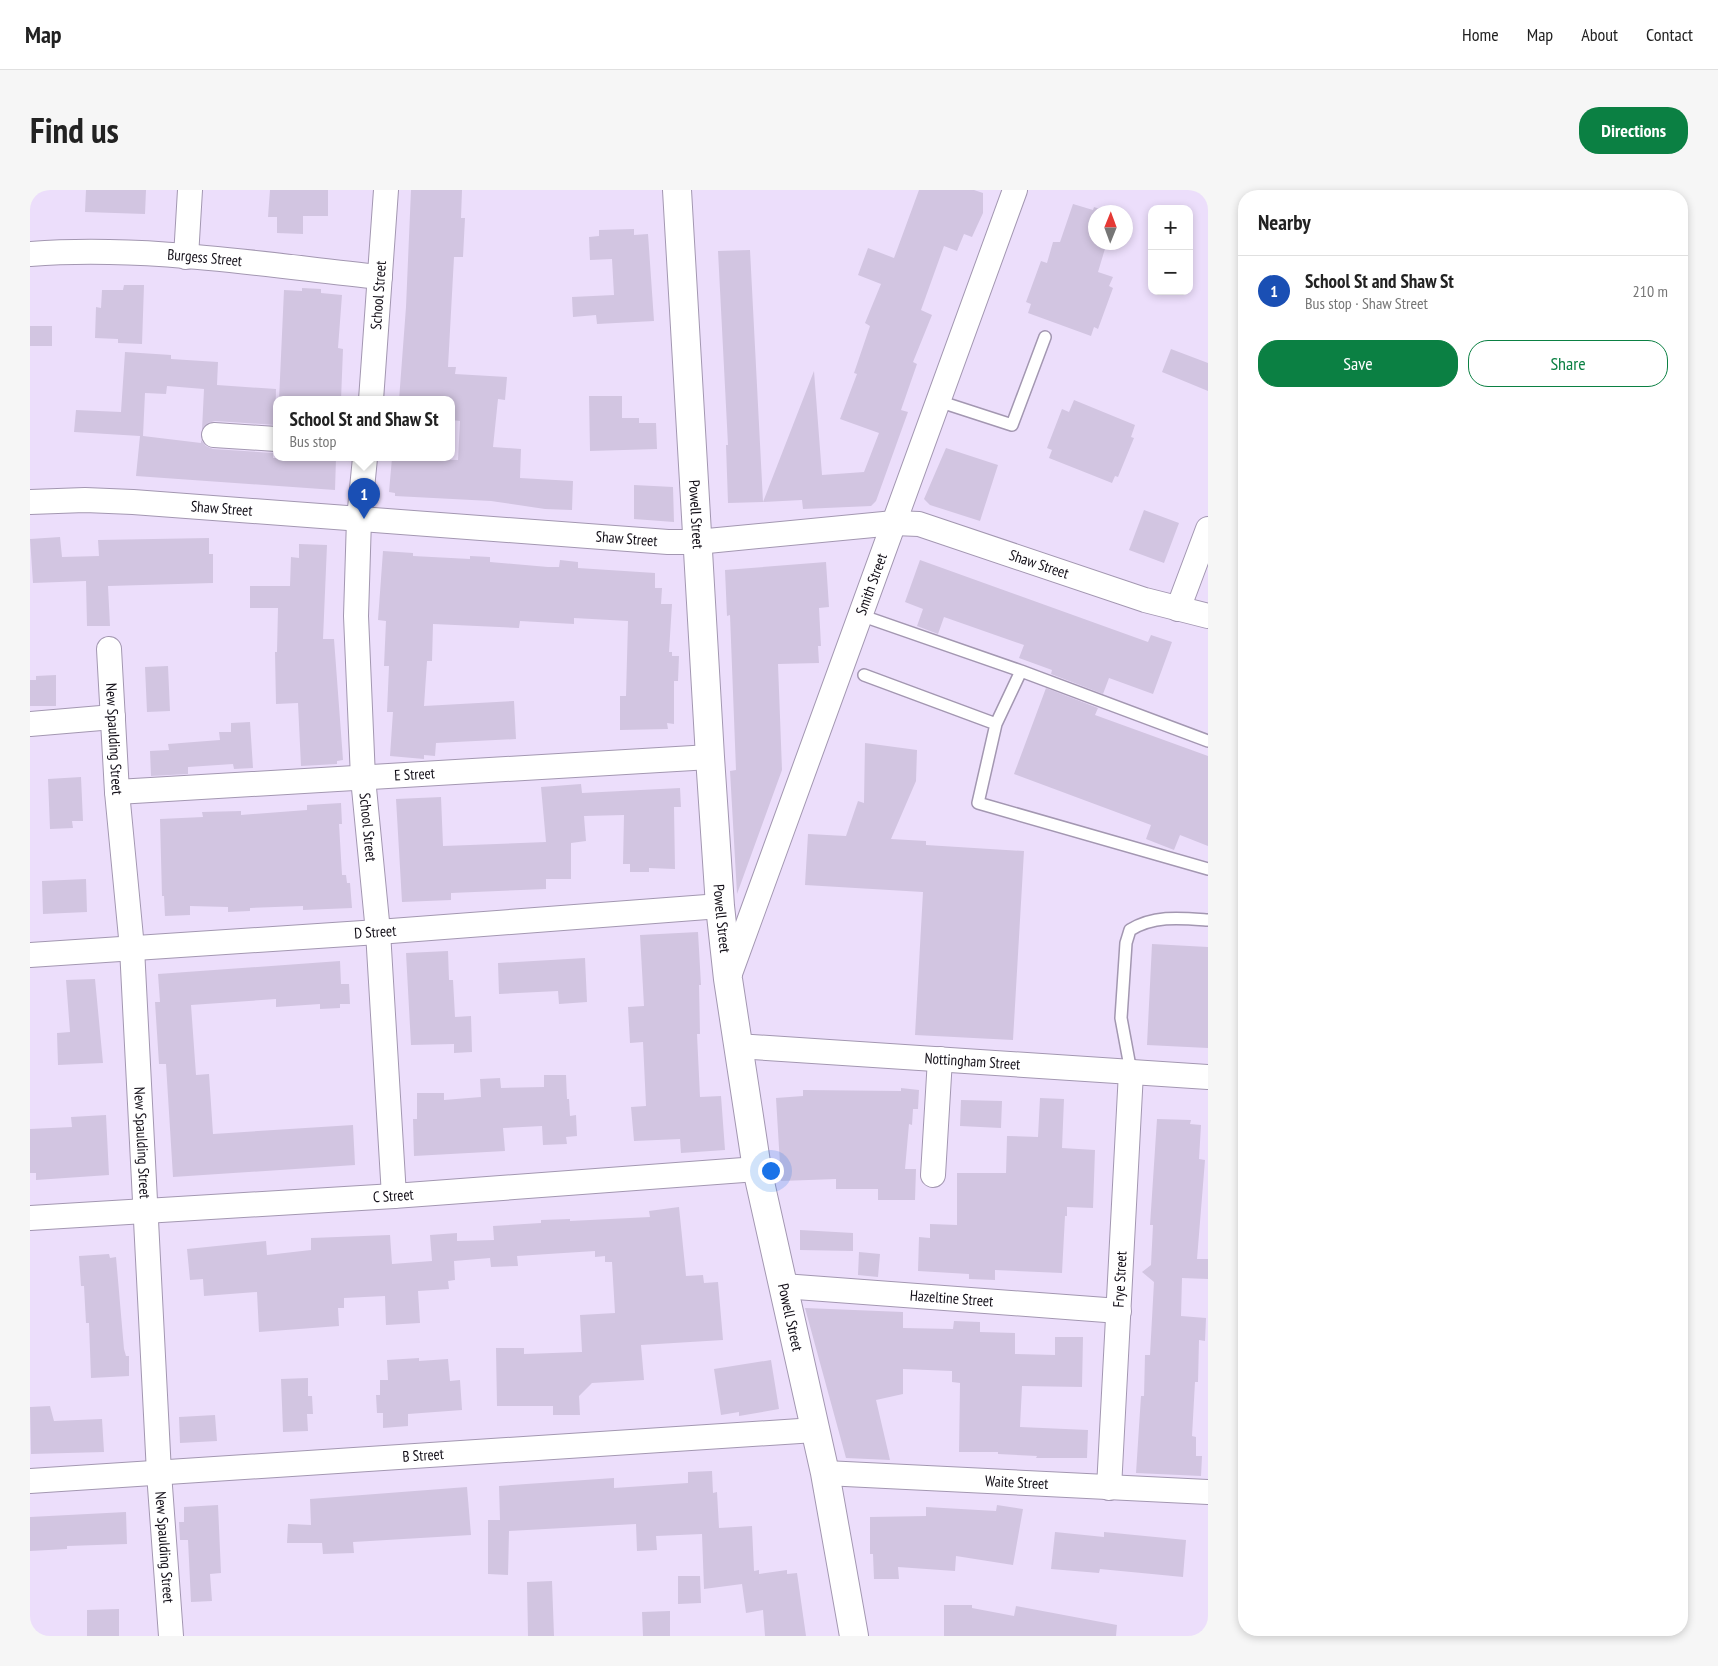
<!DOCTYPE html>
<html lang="en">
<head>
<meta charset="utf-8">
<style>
  :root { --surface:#fff; --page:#f6f6f6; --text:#222; --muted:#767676; --line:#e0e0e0; --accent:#0b8043 }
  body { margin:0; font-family:"PT Sans Narrow",sans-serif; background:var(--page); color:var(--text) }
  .controls { position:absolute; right:15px; top:15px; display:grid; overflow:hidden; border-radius:10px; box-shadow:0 2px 8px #0003 }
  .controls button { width:45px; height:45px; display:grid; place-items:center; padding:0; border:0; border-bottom:1px solid var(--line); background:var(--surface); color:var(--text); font:25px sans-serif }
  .compass { position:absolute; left:1058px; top:15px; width:45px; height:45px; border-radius:50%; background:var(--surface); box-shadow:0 2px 8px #0003; rotate:1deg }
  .you { position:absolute; left:740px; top:980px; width:18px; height:18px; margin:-12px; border:4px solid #fff; border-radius:50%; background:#1a73e8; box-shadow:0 0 0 8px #1a73e833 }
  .badge { display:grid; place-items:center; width:32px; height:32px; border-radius:50%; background:var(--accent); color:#fff; font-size:16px; font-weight:700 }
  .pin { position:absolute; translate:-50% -41px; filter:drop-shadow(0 1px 2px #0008) }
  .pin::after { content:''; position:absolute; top:26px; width:18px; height:15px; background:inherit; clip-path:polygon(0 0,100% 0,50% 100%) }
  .popup { position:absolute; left:243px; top:206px; width:182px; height:65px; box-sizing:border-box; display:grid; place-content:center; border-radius:10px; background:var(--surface); filter:drop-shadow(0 1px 4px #0005); font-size:16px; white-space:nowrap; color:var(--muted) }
  .popup b { font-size:19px; color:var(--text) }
  .popup::after { content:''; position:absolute; left:50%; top:100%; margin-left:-10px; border:10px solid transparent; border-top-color:var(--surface) }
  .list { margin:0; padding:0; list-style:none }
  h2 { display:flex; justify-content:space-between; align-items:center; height:65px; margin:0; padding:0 20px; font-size:21px }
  h2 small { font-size:16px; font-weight:400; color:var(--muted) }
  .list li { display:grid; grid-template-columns:32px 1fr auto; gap:15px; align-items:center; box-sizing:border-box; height:70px; padding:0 20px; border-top:1px solid var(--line) }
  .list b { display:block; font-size:19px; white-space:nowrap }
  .list p { margin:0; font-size:16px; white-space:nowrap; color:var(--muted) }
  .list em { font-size:16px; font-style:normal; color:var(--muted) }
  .actions { display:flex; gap:10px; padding:15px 20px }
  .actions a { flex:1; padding:11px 0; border:1px solid var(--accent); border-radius:20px; text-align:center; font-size:18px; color:var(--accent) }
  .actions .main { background:var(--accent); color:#fff }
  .map { position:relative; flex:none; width:1178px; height:1446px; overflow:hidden; border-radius:20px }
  header { display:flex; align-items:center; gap:30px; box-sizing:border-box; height:70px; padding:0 25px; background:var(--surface); border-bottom:1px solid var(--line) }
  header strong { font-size:24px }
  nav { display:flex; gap:28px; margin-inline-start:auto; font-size:18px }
  .intro { display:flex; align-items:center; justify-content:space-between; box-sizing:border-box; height:120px; padding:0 30px }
  h1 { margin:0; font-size:35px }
  .button { padding:12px 22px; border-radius:20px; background:var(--accent); color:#fff; font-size:18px; font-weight:700 }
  main { display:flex; gap:30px; padding:0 30px }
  aside { flex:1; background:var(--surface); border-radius:20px; box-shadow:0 2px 8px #0003 }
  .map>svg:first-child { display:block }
  .building { fill:#d2c5e1 }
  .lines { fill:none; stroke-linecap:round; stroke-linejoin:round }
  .lane-casing { stroke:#a397b1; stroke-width:14 }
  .street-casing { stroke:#a397b1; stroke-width:26 }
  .secondary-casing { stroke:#a397b1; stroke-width:30 }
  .lane { stroke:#fff; stroke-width:11 }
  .street { stroke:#fff; stroke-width:24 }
  .secondary { stroke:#fff; stroke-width:28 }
  .labels { text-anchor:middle; stroke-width:4; stroke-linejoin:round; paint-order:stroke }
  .street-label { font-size:15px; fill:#120e17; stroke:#ecdefb }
</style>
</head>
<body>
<header>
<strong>Map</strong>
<nav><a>Home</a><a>Map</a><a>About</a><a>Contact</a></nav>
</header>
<div class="intro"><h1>Find us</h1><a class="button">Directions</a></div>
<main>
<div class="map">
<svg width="1178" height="1446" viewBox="0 0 1178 1446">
  <rect width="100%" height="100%" fill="#ecdefb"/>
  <path class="building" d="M 56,0 L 116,0 L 115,24 L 55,22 Z
    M 240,0 L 298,0 L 298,26 L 273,26 L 273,44 L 247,43 L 247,27 L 238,27 Z
    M 381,0 L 432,0 L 431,28 L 435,28 L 433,67 L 424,67 L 418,177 L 426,177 L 425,184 L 477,187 L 475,210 L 468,209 L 463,257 L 491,259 L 490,288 L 543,291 L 542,320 L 515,319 L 461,311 L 365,306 L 365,303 L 359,302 L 362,268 L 428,270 L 430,231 L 422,230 L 422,210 L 369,210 L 376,117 Z
    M 889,0 L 944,0 L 953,3 L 953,23 L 942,47 L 934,44 L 927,61 L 914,56 L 891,120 L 902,125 L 883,172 L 887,174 L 871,220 L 878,222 L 846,311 L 841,316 L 773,319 L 772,310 L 733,312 L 784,181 L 792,285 L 834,282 L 849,243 L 810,229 L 827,184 L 824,183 L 840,136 L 835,133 L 851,94 L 828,85 L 838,58 L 864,68 Z
    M 1043,14 L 1063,20 L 1064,17 L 1079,22 L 1066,22 L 1066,52 L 1077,52 L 1068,82 L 1083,87 L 1079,96 L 1083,98 L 1068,139 L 1064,137 L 1061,146 L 998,123 L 1001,114 L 996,112 L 1011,71 L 1017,73 L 1023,52 L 1030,52 Z
    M 604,39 L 604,45 L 618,44 L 624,131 L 567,134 L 566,125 L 543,127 L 542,107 L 584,105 L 582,69 L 560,70 L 559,47 L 569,46 L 569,40 Z
    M 720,60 L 733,312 L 698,313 L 696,255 L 698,255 L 688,61 Z
    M 94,95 L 114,95 L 112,154 L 88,153 L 88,149 L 65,148 L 66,117 L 71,118 L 72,100 L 93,100 Z
    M 272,98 L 291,99 L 291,103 L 312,105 L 308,158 L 313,159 L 311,210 L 249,210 L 254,100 L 272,101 Z
    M 0,136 L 22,136 L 22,156 L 0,156 Z
    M 1141,159 L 1178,173 L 1178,201 L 1132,182 Z
    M 95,162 L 141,165 L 141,169 L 188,172 L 187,195 L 246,199 L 245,235 L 185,231 L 178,233 L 172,240 L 174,199 L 137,196 L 136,204 L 115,203 L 113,246 L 171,253 L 171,250 L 176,256 L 183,259 L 243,263 L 243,268 L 306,268 L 305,300 L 106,286 L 110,246 L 44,242 L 46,220 L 91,222 Z
    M 559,206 L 592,206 L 592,228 L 609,228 L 609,233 L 626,233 L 627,259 L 560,261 Z
    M 1044,210 L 1105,235 L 1101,247 L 1104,248 L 1088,287 L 1085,286 L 1082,293 L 1019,268 L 1022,260 L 1017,258 L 1032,219 L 1039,222 Z
    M 916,258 L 968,275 L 950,331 L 900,315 L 894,309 Z
    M 604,295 L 643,297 L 644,332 L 604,329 Z
    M 1114,320 L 1149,333 L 1134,373 L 1099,360 Z
    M 30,347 L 32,367 L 69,366 L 68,350 L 179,348 L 179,364 L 183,364 L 183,393 L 78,396 L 80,436 L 57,436 L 56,391 L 3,393 L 0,349 Z
    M 269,354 L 297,355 L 293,449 L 304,449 L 313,570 L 307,571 L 307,574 L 271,576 L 268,513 L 246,514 L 245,462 L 247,462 L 248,418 L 220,418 L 220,396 L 260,396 L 261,367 L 269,368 Z
    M 353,361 L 383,363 L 383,366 L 440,369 L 440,366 L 460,367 L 460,372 L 518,377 L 529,377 L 530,370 L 548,372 L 548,378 L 625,383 L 625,398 L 632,398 L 631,414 L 642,414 L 639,462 L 642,462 L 642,466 L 649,466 L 648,491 L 644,491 L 644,534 L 637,533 L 638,539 L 590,540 L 590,506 L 596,506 L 598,431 L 544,428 L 544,434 L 490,431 L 489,438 L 403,434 L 402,471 L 397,471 L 394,516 L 484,511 L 486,549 L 406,553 L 405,566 L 394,565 L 394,569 L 360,566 L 363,522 L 357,522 L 359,476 L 354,476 L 356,431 L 348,430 Z
    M 890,370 L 1118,452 L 1121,445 L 1142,452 L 1123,504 L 1079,488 L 1073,504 L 1021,484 L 1022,480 L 989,468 L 994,455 L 914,427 L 908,444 L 887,436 L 893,419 L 875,412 Z
    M 796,372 L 799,417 L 789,418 L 791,456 L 788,456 L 789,473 L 748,474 L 752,580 L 707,704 L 700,581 L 706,580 L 700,425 L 697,426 L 695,380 Z
    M 138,476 L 140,521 L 117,522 L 115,477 Z
    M 26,485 L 26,516 L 0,516 L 0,490 L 6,490 L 6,486 Z
    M 1016,498 L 1068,518 L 1065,525 L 1178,566 L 1178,656 L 1150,645 L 1144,660 L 1116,649 L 1121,635 L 984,584 Z
    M 220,532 L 223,578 L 204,579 L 203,574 L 158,577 L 158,584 L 121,586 L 120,561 L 139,560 L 138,554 L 190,550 L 189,542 L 201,542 L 201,533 Z
    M 835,553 L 887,560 L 886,591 L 861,649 L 896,651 L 896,655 L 994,661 L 983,850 L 885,845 L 893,702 L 775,695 L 778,644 L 816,646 L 828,611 L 834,613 Z
    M 51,587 L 53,631 L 42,631 L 43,638 L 20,639 L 18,589 Z
    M 551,594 L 552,603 L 650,598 L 651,617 L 644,617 L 645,679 L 619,678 L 619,682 L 600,682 L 600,674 L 593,674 L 594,625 L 554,626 L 556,651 L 541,653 L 541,689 L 516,689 L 516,699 L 421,703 L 421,710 L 372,712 L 366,609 L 411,607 L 413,656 L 516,652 L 511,597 Z
    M 311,613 L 312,634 L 309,634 L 312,685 L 316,685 L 317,693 L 320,693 L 322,718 L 273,720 L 273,716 L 220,718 L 220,721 L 198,722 L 198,717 L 160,716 L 160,725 L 135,726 L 134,706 L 132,706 L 130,629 L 173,627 L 172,622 L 211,621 L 211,625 L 277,620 L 277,615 Z
    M 56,689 L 57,722 L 13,724 L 12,691 Z
    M 668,742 L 671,795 L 669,795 L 670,844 L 667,844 L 670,907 L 691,906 L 695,960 L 651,963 L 650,949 L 604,951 L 601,917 L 616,916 L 613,852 L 600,853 L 598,817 L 614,816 L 610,745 Z
    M 1122,754 L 1178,757 L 1178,858 L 1117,855 Z
    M 418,761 L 419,790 L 423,790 L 425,827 L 441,826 L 442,862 L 424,863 L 424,854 L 381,855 L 376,763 Z
    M 555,768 L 557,812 L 529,814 L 528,801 L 469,804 L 468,773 Z
    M 310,771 L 311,794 L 319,794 L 320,814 L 310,814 L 310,818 L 290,819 L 290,814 L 246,817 L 246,809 L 161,815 L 166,885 L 179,884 L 183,944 L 323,935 L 325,975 L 143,987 L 136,874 L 129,874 L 125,812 L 130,812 L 128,784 Z
    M 65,789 L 73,873 L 28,875 L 27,843 L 40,842 L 36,790 Z
    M 514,885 L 536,885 L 537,909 L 539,909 L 540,926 L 546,925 L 547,946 L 536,947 L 537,954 L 513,955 L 512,936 L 473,938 L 475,961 L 384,966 L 383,929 L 387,929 L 387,903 L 414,903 L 414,910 L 451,907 L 450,889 L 470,888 L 471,898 L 514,897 Z
    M 871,898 L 889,900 L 888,919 L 883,919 L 882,935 L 879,934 L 875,979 L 886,979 L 885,1010 L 848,1010 L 848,999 L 806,999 L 806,989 L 751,991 L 746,908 L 773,906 L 773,900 L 871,901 Z
    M 1010,908 L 1034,909 L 1032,958 L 1065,960 L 1063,1018 L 1037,1017 L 1037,1026 L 1035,1026 L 1032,1083 L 965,1080 L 965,1090 L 939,1089 L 939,1084 L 888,1081 L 889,1047 L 900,1048 L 900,1034 L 927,1035 L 927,983 L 976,983 L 977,946 L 1008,947 Z
    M 931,910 L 972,911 L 971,938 L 930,936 Z
    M 76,925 L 79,985 L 6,990 L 6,983 L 0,983 L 0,939 L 42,937 L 41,927 Z
    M 1127,929 L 1161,930 L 1160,934 L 1171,935 L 1169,969 L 1175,970 L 1167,1069 L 1178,1069 L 1178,1089 L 1152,1088 L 1151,1126 L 1176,1128 L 1175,1151 L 1169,1150 L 1168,1192 L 1165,1192 L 1162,1246 L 1166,1247 L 1166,1266 L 1172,1266 L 1171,1286 L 1106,1283 L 1111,1206 L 1114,1206 L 1115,1165 L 1120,1165 L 1124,1092 L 1112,1082 L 1121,1075 L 1123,1035 L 1120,1035 Z
    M 649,1017 L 656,1086 L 673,1085 L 674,1093 L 688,1092 L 693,1150 L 611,1155 L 614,1190 L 562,1193 L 549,1206 L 550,1225 L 523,1225 L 523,1216 L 467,1216 L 466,1158 L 494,1158 L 494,1164 L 552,1162 L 550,1125 L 585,1123 L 582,1072 L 575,1072 L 575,1066 L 565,1067 L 565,1061 L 487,1066 L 488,1076 L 461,1077 L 460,1068 L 424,1071 L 425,1090 L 418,1091 L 419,1099 L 388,1101 L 390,1133 L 356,1135 L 355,1106 L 314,1108 L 314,1118 L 308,1118 L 309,1136 L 229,1142 L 227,1102 L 174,1106 L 173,1089 L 160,1090 L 157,1059 L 236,1051 L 237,1065 L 281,1060 L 281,1048 L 360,1045 L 362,1074 L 402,1071 L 400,1045 L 427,1043 L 427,1051 L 464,1050 L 463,1036 L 511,1033 L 511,1030 L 540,1029 L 540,1031 L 620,1027 L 619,1021 Z
    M 770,1040 L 823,1043 L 823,1061 L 770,1060 Z
    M 829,1062 L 850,1064 L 848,1087 L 828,1085 Z
    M 79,1064 L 80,1068 L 86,1067 L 94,1159 L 96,1166 L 99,1166 L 99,1186 L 61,1188 L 59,1133 L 56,1133 L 54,1096 L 51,1096 L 49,1066 Z
    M 775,1118 L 873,1122 L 873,1138 L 923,1139 L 924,1131 L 950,1132 L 950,1142 L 985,1143 L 985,1164 L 1025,1165 L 1025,1147 L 1053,1147 L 1052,1197 L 992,1196 L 990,1237 L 1058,1240 L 1057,1268 L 1006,1268 L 1007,1266 L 968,1264 L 968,1262 L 929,1262 L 930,1193 L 922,1192 L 922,1181 L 873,1179 L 873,1204 L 846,1210 L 860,1270 L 816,1268 Z
    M 389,1168 L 389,1171 L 418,1169 L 420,1191 L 430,1190 L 432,1220 L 378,1224 L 378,1236 L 353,1238 L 353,1223 L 347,1223 L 346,1205 L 350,1205 L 350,1190 L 358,1190 L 357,1170 Z
    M 741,1170 L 749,1219 L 709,1226 L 709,1222 L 691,1225 L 684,1179 Z
    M 278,1188 L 278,1206 L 282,1206 L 283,1224 L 277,1224 L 278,1241 L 253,1242 L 251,1189 Z
    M 20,1216 L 24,1231 L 72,1229 L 74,1262 L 1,1264 L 0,1217 Z
    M 185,1225 L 187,1251 L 150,1253 L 149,1227 Z
    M 682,1281 L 683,1303 L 687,1302 L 689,1338 L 722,1336 L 724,1381 L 729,1380 L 729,1384 L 757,1380 L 757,1384 L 767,1383 L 776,1446 L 735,1446 L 733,1420 L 716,1423 L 712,1394 L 674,1399 L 672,1344 L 626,1346 L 627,1360 L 607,1361 L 606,1334 L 479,1341 L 478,1385 L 458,1384 L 458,1330 L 470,1330 L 469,1296 L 584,1288 L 584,1298 L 658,1293 L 658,1282 Z
    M 437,1297 L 441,1345 L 323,1352 L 324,1363 L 293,1364 L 292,1353 L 257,1353 L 258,1334 L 281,1335 L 280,1309 Z
    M 188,1315 L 191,1383 L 180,1384 L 182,1411 L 161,1412 L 158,1350 L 150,1350 L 149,1332 L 154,1332 L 154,1317 Z
    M 967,1315 L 993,1319 L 983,1375 L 926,1366 L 925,1381 L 868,1377 L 869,1389 L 844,1389 L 843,1364 L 840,1364 L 840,1327 L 896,1326 L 896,1317 L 966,1321 Z
    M 96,1322 L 97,1354 L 37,1356 L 37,1359 L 0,1361 L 0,1327 Z
    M 1025,1342 L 1074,1347 L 1074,1342 L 1156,1350 L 1153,1387 L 1070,1379 L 1069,1383 L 1021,1379 Z
    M 648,1386 L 670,1386 L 671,1413 L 648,1414 Z
    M 522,1391 L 524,1446 L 498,1446 L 497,1392 Z
    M 914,1415 L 942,1415 L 942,1418 L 984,1426 L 986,1416 L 1087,1435 L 1086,1446 L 914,1446 Z
    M 89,1419 L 89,1446 L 57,1446 L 57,1420 Z
    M 640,1421 L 640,1446 L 613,1446 L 612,1422 Z"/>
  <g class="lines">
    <defs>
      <path id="lane" d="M 908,211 L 982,235 L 1015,147
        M 830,425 L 991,481
        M 834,485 L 966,534
        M 1178,551 L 991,481 L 966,534 L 948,613 L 1178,679
        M 1101,882 L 1091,828 L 1096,753 L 1100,740 C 1124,725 1151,728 1178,730"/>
      <g id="street">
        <path id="s1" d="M 0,64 C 116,55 234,75 350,87"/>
        <path d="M 156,67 L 160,0"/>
        <path id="s2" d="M 341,210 L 356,0"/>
        <path d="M 184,245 L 246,249"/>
        <path id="s3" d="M 335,268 L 329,329 L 326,426 L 333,588 L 348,742 L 364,1006"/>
        <path id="s4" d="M 0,312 L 55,310 L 103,312 L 638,352 L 667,352 L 864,333 L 889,334 L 1115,410 L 1178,426"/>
        <path d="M 1148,419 L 1178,339"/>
        <path id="s5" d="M 79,459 L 87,602 L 102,758 L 129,1283 L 141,1446"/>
        <path d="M 0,534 L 83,527"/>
        <path id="s6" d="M 87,602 L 680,567"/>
        <path id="s7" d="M 0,765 L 348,742 L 690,716"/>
        <path id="s8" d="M 698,789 L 985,0"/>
        <path id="s9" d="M 707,856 L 1178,887"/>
        <path d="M 903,985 L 910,869"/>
        <path id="s10" d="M 0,1028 L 364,1006 L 727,979"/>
        <path id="s11" d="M 753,1096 L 1089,1121"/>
        <path id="s12" d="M 795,1283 L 1178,1302"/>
        <path id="s13" d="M 0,1291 L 785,1240"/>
        <path id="s14" d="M 1079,1298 L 1101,882"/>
      </g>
      <g id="secondary">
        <path id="s15" d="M 647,0 L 680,567 L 690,716 L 698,789 L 727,979 L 795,1283 L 824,1446"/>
      </g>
    </defs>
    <use href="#lane" class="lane-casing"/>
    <use href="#street" class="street-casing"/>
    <use href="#secondary" class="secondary-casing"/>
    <use href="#lane" class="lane"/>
    <use href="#street" class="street"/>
    <use href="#secondary" class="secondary"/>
  </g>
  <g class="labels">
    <g class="street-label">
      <text dy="5" stroke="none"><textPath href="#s1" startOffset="175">Burgess Street</textPath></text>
      <text dy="5" stroke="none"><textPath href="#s2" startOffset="105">School Street</textPath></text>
      <text dy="5" stroke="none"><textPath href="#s4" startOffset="192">Shaw Street</textPath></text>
      <text dy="5" stroke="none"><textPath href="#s15" startOffset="325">Powell Street</textPath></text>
      <text dy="5" stroke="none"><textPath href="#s4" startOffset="598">Shaw Street</textPath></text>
      <text dy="5" stroke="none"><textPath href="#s4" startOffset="1018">Shaw Street</textPath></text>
      <text dy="5" stroke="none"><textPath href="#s8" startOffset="420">Smith Street</textPath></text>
      <text dy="5" stroke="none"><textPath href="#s5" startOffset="90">New Spaulding Street</textPath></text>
      <text dy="5" stroke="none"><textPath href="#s6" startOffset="298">E Street</textPath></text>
      <text dy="5" stroke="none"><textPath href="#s3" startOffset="370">School Street</textPath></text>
      <text dy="5" stroke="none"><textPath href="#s15" startOffset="730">Powell Street</textPath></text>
      <text dy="5" stroke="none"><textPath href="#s7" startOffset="346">D Street</textPath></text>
      <text dy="5" stroke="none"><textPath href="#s9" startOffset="236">Nottingham Street</textPath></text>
      <text dy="5" stroke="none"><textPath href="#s5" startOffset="495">New Spaulding Street</textPath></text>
      <text dy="5" stroke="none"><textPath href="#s10" startOffset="364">C Street</textPath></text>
      <text dy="5" stroke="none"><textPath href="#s14" startOffset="209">Frye Street</textPath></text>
      <text dy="5" stroke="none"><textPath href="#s11" startOffset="169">Hazeltine Street</textPath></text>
      <text dy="5" stroke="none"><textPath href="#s15" startOffset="1135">Powell Street</textPath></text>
      <text dy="5" stroke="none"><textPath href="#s13" startOffset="394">B Street</textPath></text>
      <text dy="5" stroke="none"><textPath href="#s12" startOffset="192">Waite Street</textPath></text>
      <text dy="5" stroke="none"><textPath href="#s5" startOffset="900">New Spaulding Street</textPath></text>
    </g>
  </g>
</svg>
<div class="controls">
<button>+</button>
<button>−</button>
</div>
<svg class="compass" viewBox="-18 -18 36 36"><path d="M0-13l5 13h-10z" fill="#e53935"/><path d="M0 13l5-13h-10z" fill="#767676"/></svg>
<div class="you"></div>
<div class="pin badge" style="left:334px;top:329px;background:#1a4fb4">1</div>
<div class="popup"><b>School St and Shaw St</b>Bus stop</div>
</div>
<aside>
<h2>Nearby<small></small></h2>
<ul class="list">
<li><span class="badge" style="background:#1a4fb4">1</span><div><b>School St and Shaw St</b><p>Bus stop · Shaw Street</p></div><em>210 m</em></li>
</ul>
<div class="actions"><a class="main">Save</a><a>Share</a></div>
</aside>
</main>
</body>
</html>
